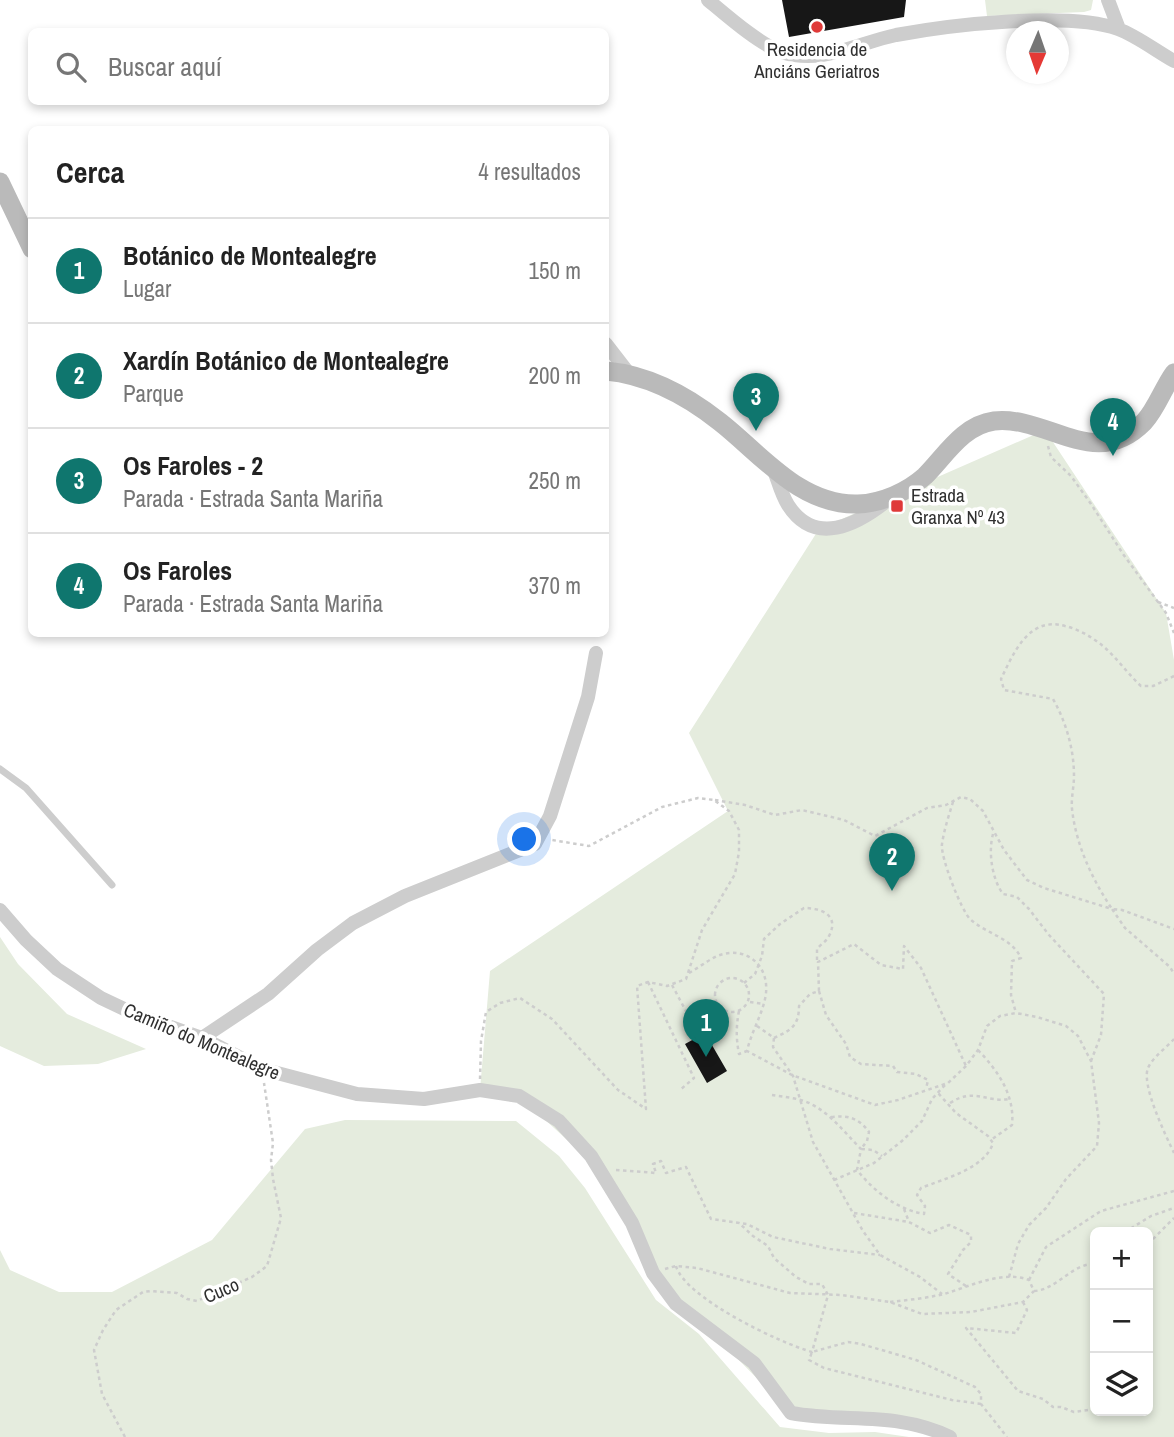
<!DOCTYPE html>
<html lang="es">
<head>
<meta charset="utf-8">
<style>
  :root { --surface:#fff; --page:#f6f6f6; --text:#222; --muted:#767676; --line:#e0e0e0; --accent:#0f766e }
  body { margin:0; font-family:"Archivo Narrow",sans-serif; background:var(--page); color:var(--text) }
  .controls { position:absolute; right:21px; bottom:21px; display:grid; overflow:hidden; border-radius:10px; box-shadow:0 4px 10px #0003 }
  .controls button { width:63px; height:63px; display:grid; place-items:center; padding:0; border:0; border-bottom:2px solid var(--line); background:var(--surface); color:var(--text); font:35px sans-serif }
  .compass { position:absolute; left:1006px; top:21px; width:63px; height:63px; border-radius:50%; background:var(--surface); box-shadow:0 4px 10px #0003; rotate:182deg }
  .you { position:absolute; left:525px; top:840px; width:24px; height:24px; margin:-18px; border:5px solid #fff; border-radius:50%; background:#1a73e8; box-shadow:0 0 0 10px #1a73e833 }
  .badge { display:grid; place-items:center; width:46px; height:46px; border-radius:50%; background:var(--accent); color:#fff; font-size:23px; font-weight:700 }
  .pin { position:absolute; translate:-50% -58px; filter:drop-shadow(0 2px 4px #0008) }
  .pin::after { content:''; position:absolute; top:37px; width:24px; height:21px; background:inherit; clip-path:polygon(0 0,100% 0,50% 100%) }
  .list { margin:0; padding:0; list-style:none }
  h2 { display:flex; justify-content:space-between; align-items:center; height:91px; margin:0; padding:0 28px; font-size:30px }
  h2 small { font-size:23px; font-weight:400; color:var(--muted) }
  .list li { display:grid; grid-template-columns:46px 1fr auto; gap:21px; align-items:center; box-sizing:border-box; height:105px; padding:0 28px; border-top:2px solid var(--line) }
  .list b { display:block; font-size:26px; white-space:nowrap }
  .list p { margin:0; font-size:23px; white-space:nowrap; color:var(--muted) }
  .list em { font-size:23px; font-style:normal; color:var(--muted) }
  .icon { flex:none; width:38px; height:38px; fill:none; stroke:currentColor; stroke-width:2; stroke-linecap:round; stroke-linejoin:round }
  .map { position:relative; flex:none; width:1174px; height:1437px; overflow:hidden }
  .search { position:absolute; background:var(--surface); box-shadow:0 4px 10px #0003; left:28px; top:28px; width:581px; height:77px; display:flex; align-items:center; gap:18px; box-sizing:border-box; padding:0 24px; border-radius:10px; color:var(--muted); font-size:26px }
  .panel { position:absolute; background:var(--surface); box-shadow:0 4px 10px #0003; left:28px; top:126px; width:581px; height:511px; border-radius:10px }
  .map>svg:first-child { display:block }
  .green { fill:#e5ecde; fill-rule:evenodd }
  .building { fill:#171717 }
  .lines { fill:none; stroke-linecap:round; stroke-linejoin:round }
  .path { stroke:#cdcdcd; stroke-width:2.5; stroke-dasharray:3.5 3.5; stroke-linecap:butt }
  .lane { stroke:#cdcdcd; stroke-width:7 }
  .street { stroke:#cdcdcd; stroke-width:14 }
  .secondary { stroke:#bababa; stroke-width:19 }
  .poi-dot { fill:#df3a39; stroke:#fff; stroke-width:2.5 }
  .labels { text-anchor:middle; stroke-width:7; stroke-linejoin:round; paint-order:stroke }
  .poi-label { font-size:19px; fill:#303030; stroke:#fff }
  .street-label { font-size:19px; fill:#303030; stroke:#fff }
</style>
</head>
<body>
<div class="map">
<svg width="1174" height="1437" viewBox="0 0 1174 1437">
  <rect width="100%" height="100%" fill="#fff"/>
  <path class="green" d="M 985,0 L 1093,0 L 1091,10 L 1084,12 L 987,16 Z
    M 1045,430 L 1166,613 L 1174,660 L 1174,1437 L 950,1437 L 927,1426 L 791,1413 L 653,1273 L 599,1169 L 519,1096 L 480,1090 L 490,971 L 728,811 L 689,733 L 819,529 ZM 1095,1232 L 1148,1232 L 1148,1411 L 1095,1411 Z
    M 0,937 L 18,964 L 67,1014 L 146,1049 L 98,1064 L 44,1066 L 0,1046 Z
    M 345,1120 L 516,1121 L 559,1156 L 585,1188 L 656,1300 L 699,1334 L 780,1427 L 829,1433 L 875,1432 L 909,1437 L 0,1437 L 0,1250 L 10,1270 L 59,1292 L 112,1292 L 212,1240 L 305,1129 Z"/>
  <path class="building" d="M 782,0 L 906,0 L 904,17 L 789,37 Z
    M 705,1033 L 727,1071 L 707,1083 L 685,1044 Z"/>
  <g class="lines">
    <path class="path" d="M 1048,446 L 1051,457 L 1071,476 L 1091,504 L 1123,554 L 1166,613 L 1174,633
      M 1158,602 L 1174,608
      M 1174,676 L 1153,686 L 1141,686 C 1127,673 1117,658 1103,646 C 1092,637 1078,629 1065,626 C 1029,616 1014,652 1001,679 L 1004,690 L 1053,699 C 1066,722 1074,749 1074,776 C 1074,787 1071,798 1072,809 C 1076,845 1092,879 1112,909 L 1122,910 L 1174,929
      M 715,800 L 745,805 L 775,815 L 802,810 L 844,820 L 875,836 L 927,808 L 946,805 L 961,797 L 970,799 L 983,811 L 1004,850 L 1027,880 L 1044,888 L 1112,909 L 1125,928 L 1170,967 L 1174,974
      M 953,802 C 949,815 944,830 942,844 C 940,856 961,910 970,919 C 986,934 1011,937 1021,958 L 1012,961 L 1011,995 L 1016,1013
      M 993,834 C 988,852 992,879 1003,894 L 1017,897 L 1029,909 L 1049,935 L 1104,994 L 1101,1035 L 1091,1061
      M 689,973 C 698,968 707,961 717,956 C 748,944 772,968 765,999 C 761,1017 751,1033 747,1051 L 792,1075 L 875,1105 L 898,1100 L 948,1083 L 966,1066 L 978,1050 L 987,1026 L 1000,1016 L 1016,1013 L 1037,1017 L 1066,1026 L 1078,1036 L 1091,1061 L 1099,1123 L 1097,1146 L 1066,1179 L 1046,1208 L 1029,1225 L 1018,1244 L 1009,1277
      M715 995a17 17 0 1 1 34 0a17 17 0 1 1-34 0Z
      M 648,982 L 694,1078 L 680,1090
      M 744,983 L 755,974 L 762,956 L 764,939 L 780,924 L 804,908 C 821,908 840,915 829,936 C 827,941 821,944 817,949 L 817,961
      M 672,985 L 695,1028 L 724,1011
      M 819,991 L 826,1015 L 846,1044 L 850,1057 L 861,1064 L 893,1066 L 897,1072 L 916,1074 L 928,1080 L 926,1089
      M 750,1002 L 764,1004
      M 739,1011 C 736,1027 736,1038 739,1054 L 747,1051
      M 757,1026 L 774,1038 L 773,1047 L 793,1076 L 813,1142 L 863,1231 L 880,1255 L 920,1277 L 942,1294
      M 774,1038 C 791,1030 799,1026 799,1006 L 810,994 L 819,991 L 818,962 L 854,944 L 881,965 L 903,969 L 904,946 L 921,968 L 966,1066
      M 1174,1039 C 1166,1048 1153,1057 1148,1068 C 1141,1085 1166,1136 1174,1153
      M 978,1050 C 998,1071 1015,1095 1012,1125 L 991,1140
      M 480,1079 L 481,1041 L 486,1012 L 500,1003 L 520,998 L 552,1019 L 618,1090 L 646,1109 L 637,986 L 648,982 L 667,986 L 686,979 L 702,930 L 735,874 L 739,852 L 739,830 L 729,811 L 714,800 L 698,798 L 662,807 L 589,846 L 552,840
      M 772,1095 C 784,1097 800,1098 811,1104 C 831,1114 845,1133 861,1149 L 857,1170 C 874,1191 896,1209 924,1214 L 925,1206 L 917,1195 L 921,1188 C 943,1179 985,1169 993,1143 L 988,1136 L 956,1113 L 938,1093
      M 950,1103 C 975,1087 986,1103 1010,1099
      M 831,1117 C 848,1115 859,1118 869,1132 L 867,1141 L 861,1149 L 873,1150 L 882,1156
      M 616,1170 L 656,1173 L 653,1164 L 661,1161 L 666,1173 L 686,1167 L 711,1219 L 747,1224 L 773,1237 L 830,1249 L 880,1255
      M 834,1180 L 874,1163 L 902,1141 L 922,1121 L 932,1099 L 945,1085
      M 904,1209 L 909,1222 L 930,1233 L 949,1225 L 971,1235 L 971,1242 L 963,1250 L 948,1274 L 966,1286
      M 854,1213 L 909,1222
      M 1125,1232 L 1151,1216 L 1174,1208
      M 1148,1244 L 1174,1218
      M 676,1266 C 685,1298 780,1343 812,1352 L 828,1295 L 822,1284 L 809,1284 L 796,1277 L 774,1258 L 768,1246 L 753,1236 L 739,1223
      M 665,1269 L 676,1266 L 697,1268 L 790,1293 L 842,1295 L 890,1302 L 922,1314 L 971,1312 L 1023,1302 L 1034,1291 L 1029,1280 C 1002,1270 971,1286 944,1294 C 927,1298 908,1300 890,1302
      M 1029,1280 L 1046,1247 L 1101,1211 L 1174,1191
      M 1034,1291 C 1057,1290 1072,1263 1095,1264
      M 1023,1302 L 1027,1310 L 1016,1333 L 966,1328 L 1018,1391 L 1043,1399 L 1053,1407 L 1061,1407 L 1074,1412 L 1095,1409
      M 1148,1336 L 1148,1343
      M 981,1404 L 952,1400 L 824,1368 L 809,1360 L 812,1352 L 848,1342 L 861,1344 L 916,1360 L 975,1387 L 981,1394 L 981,1404 L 1007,1437
      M 125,1437 L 102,1394 L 94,1350 L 103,1330 L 116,1310 L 143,1292 L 151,1291 L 177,1293 L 187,1299 L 197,1301 L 252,1277 L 267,1266 L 281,1218 L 273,1179 L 271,1160 L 273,1143 L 264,1083"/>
    <path class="lane" d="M 32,303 L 32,312
      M 0,769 L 26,788 L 112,885"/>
    <path class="street" d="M 708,0 C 726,15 760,45 782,52 C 821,65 858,43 896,35 C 950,25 1068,11 1118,29 C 1137,36 1156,51 1174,61
      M 1108,0 L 1119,29
      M 606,344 L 630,375
      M 773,468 C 778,480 781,494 788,505 C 815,547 857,525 888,500
      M 0,910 L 26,940 L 57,969 L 101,998 L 137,1015 L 202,1038 L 262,1069 L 357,1094 L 424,1099 L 480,1090 L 519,1096 L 559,1121 L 591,1156 L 632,1223 L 653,1273 L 676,1304 L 754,1363 L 791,1413 C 846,1423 897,1411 950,1437
      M 202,1038 L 268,994 L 317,950 L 353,923 L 405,896 L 535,844 L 550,816 L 588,697 L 596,653"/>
    <path class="secondary" d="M 0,182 L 32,249
      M 606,371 C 649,375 686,395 720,422 C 761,454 800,506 858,504 C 882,503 907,492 925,476 C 945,456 963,425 994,421 C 1048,415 1095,472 1144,422 C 1157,408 1163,388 1174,373"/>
  </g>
  <g class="poi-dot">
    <circle cx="817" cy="27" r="7"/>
    <rect x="890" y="499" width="14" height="14" rx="3.5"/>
  </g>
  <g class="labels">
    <g class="poi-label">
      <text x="817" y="56">Residencia de<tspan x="817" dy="22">Anciáns Geriatros</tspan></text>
      <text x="911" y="502" text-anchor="start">Estrada<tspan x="911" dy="22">Granxa Nº 43</tspan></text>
    </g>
    <g class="street-label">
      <text transform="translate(202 1041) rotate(23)" y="7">Camiño do Montealegre</text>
      <text transform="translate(221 1290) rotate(-23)" y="7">Cuco</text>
    </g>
  </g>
</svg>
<div class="controls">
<button>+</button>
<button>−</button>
<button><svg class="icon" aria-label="layers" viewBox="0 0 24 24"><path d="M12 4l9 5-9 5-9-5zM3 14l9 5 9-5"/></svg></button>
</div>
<svg class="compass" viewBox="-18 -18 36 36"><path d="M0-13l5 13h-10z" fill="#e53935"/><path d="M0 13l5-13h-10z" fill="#767676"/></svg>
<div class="you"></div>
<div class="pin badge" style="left:706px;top:1057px">1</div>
<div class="pin badge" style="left:892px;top:891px">2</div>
<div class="pin badge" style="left:756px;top:431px">3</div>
<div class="pin badge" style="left:1113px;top:456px">4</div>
<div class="search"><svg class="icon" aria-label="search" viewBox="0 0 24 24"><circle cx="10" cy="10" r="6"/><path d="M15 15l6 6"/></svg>Buscar aquí</div>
<section class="panel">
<h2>Cerca<small>4 resultados</small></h2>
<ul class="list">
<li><span class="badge">1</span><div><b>Botánico de Montealegre</b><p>Lugar</p></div><em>150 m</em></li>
<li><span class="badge">2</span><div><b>Xardín Botánico de Montealegre</b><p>Parque</p></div><em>200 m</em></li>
<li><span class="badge">3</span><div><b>Os Faroles - 2</b><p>Parada · Estrada Santa Mariña</p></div><em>250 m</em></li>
<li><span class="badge">4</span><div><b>Os Faroles</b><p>Parada · Estrada Santa Mariña</p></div><em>370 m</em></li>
</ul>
</section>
</div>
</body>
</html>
